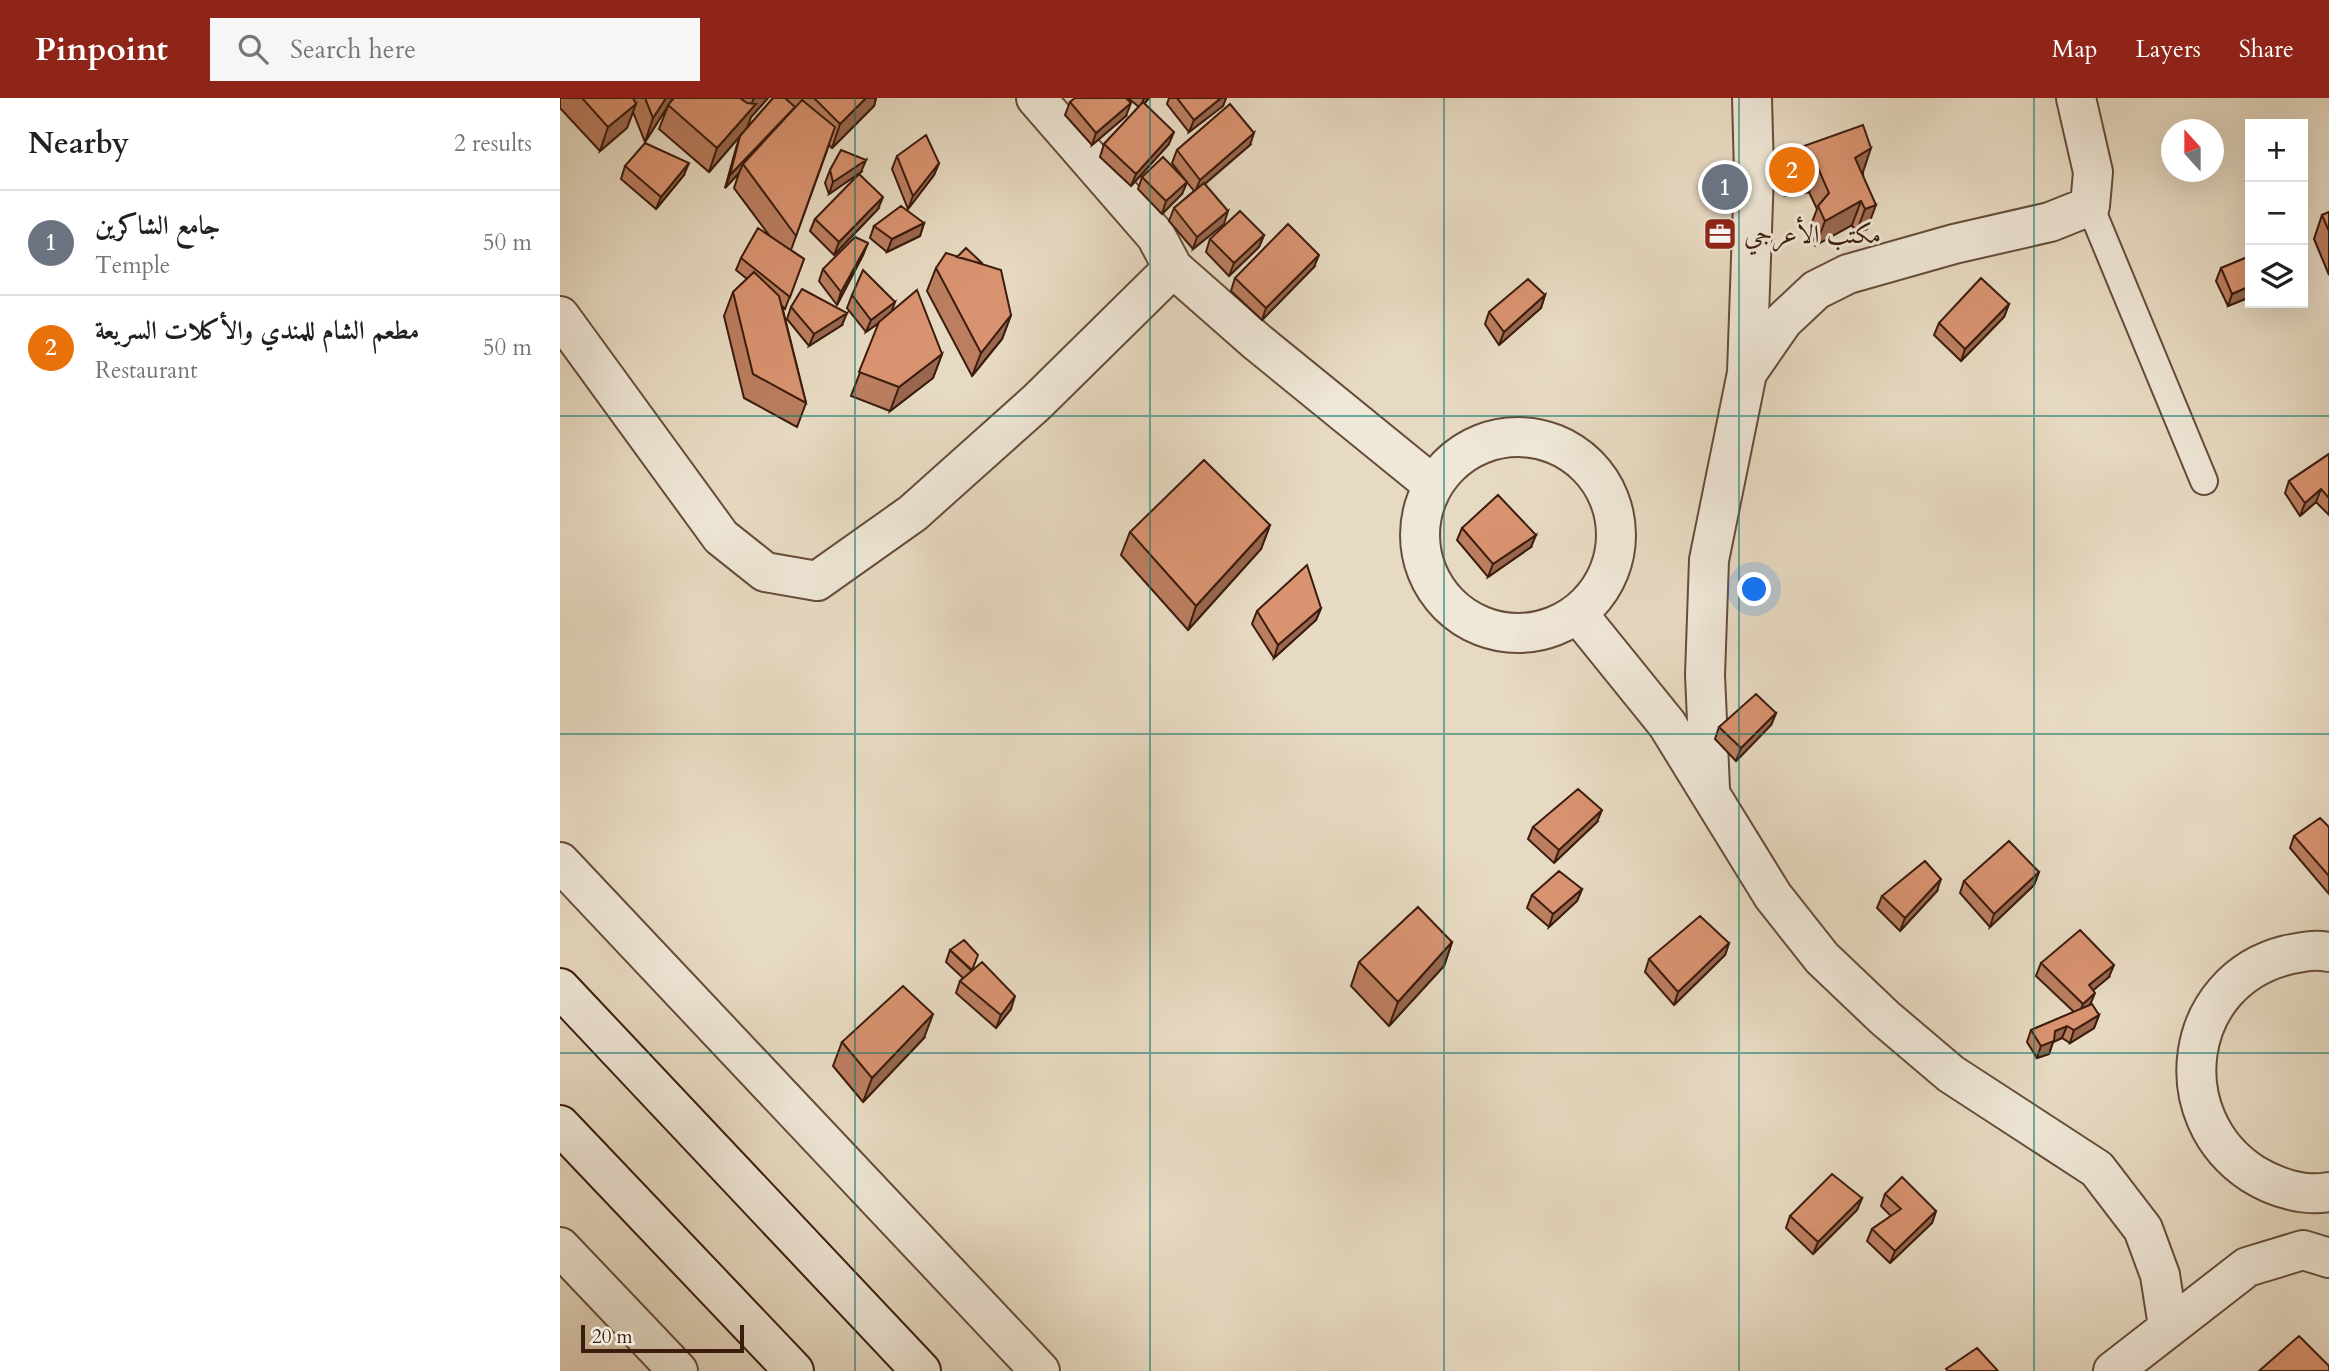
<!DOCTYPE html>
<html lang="en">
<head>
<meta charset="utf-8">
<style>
  :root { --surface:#fff; --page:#f6f6f6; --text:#202124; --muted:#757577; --line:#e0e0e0; --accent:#8f2418 }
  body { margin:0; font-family:Cardo,Amiri,serif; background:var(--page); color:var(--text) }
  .controls { position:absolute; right:21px; top:21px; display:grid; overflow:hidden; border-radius:0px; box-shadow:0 7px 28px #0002 }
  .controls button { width:63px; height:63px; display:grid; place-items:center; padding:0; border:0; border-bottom:2px solid var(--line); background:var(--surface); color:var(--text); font:35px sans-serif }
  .compass { position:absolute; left:1601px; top:21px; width:63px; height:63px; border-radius:50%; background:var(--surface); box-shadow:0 7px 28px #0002; rotate:339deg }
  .scale { position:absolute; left:21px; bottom:18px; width:163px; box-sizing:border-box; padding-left:7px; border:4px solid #3c1c0d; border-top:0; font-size:19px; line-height:24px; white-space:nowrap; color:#3c1c0d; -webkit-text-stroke:5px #efe7d7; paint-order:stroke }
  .you { position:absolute; left:1195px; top:492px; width:24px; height:24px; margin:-18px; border:5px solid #fff; border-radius:50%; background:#1a73e8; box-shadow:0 0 0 10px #1a73e833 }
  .badge { display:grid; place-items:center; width:46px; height:46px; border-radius:50%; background:var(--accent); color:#fff; font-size:23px; font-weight:700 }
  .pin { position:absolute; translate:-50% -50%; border:4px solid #fff; box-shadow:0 2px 7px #0006 }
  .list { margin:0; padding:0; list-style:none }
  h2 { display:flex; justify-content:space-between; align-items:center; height:91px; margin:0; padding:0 28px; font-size:30px }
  h2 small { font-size:23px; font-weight:400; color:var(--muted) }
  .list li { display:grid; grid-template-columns:46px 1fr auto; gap:21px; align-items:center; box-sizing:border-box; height:105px; padding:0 28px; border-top:2px solid var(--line) }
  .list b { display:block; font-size:26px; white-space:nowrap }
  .list p { margin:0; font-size:23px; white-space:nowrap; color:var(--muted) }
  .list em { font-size:23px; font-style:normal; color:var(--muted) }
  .icon { flex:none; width:38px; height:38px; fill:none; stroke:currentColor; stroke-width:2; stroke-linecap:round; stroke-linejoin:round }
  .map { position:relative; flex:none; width:1769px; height:1273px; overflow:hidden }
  header { display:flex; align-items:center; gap:42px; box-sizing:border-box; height:98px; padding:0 35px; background:var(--accent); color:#fff }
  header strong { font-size:33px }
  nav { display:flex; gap:38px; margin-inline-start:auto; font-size:24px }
  .search { width:490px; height:63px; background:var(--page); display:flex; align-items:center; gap:18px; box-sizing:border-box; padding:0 24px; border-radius:0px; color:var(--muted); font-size:26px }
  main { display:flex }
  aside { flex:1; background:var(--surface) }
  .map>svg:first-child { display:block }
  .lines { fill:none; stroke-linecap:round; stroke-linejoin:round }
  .service-casing { stroke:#674c3a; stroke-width:30 }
  .minor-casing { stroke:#674c3a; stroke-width:42 }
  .secondary-casing { stroke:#3c1c0d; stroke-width:42 }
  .service { stroke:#efe7d7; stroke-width:26 }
  .minor { stroke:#efe7d7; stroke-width:38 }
  .secondary { stroke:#efe7d7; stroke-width:38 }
  .wall { fill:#bb7e60; stroke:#3c1c0d; stroke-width:2 }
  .shaded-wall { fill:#98674e; stroke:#3c1c0d; stroke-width:2 }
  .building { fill:#d99370; stroke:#3c1c0d; stroke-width:2 }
  .grid { fill:none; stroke:#0f766e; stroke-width:2; stroke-opacity:0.55 }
  .labels { text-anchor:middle; stroke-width:6; stroke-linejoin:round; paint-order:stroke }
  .poi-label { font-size:26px; fill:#3c1c0d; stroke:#efe7d7; text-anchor:start }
</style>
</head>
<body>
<header>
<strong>Pinpoint</strong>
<div class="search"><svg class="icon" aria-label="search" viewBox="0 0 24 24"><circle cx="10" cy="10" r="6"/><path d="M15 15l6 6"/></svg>Search here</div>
<nav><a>Map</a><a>Layers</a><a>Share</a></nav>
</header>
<main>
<aside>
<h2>Nearby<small>2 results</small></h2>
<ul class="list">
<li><span class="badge" style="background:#6b7280">1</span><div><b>جامع الشاكرين</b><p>Temple</p></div><em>50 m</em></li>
<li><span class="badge" style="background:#e8710a">2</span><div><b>مطعم الشام للمندي والأكلات السريعة</b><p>Restaurant</p></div><em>50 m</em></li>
</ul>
</aside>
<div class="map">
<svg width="1769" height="1273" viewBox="0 0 1769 1273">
  <rect width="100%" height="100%" fill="#e7dac2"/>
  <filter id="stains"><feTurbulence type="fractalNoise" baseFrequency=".00286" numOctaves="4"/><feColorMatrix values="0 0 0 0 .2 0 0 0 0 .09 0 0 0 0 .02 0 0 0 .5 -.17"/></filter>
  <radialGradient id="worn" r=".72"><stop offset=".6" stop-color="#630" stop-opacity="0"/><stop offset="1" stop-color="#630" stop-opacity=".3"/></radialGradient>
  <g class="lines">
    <defs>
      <path id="service" d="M 1530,108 L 1644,383"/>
      <path id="minor" d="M 476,0 L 596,138 L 613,170 L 696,243 L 873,387
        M 0,218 L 161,439 L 205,474 L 257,483 L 353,415 L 477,304 L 613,170
        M 1187,275 L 1194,75 L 1192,0
        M860 437a98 98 0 1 1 196 0a98 98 0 1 1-196 0Z
        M 1018,516 L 1107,626 L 1213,798 L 1262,860 L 1325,920 L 1391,976 L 1537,1071 L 1583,1131 L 1600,1177 L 1608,1228
        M 1150,691 L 1145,577 L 1149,462 L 1187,275 L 1223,223 L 1256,192 L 1288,176 L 1394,146 L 1490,124 L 1530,108 L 1533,74 L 1516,0
        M 0,764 L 480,1273
        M 1769,854 C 1754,851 1742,854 1727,857 C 1622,883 1605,1019 1693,1076 C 1714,1089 1744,1099 1769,1094
        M 0,1149 L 118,1273
        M 1553,1273 L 1687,1169 L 1743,1152 L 1769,1160"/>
      <path id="secondary" d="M 0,890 L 361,1273
        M 0,1027 L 234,1273"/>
    </defs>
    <use href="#service" class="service-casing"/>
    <use href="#minor" class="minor-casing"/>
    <use href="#secondary" class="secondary-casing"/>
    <use href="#service" class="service"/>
    <use href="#minor" class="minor"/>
    <use href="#secondary" class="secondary"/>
  </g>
  <path class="wall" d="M 0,0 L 113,0 L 109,6 L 114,0 L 208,0 L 191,19 L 187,30 L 213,0 L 316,0 L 314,8 L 272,50 L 269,47 L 231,152 L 244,161 L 225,211 L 222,208 L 246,305 L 237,329 L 184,300 L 164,218 L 173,194 L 187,181 L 176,172 L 181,160 L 209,137 L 174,90 L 179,75 L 165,90 L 176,50 L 180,38 L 149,74 L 99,31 L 108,8 L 85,44 L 73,14 L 67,30 L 40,53 L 0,10 Z
    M 568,0 L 589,0 L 584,6 L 609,46 L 571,88 L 540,59 L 544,46 L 579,9 Z
    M 609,0 L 666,0 L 663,8 L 629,34 L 607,6 Z
    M 510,4 L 566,18 L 532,47 L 505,17 Z
    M 690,47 L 645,86 L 664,126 L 633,151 L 609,123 L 614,110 L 634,93 L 612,65 L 617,52 Z
    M 1227,54 L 1303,74 L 1307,131 L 1296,135 L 1292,127 L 1256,147 L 1249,132 L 1257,111 L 1249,94 L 1225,98 L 1218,78 Z
    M 337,58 L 379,65 L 374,77 L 348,111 L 332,71 Z
    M 65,68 L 124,77 L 96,111 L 61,81 Z
    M 270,72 L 301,74 L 269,96 L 265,85 Z
    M 582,79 L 627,84 L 622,96 L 602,116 L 578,91 Z
    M 318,111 L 274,157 L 250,133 L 255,121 Z
    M 1769,114 L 1769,177 L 1754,141 L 1762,117 Z
    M 364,125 L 360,138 L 327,154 L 310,140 L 314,128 Z
    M 704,137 L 699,149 L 669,178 L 646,154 L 650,141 Z
    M 303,157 L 277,207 L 259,183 L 263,171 Z
    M 1690,158 L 1690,199 L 1668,208 L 1656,183 L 1661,170 Z
    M 754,169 L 702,222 L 671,193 L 675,180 Z
    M 376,170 L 451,217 L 442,241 L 412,278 L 367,193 Z
    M 292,197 L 331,214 L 382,256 L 373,280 L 330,313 L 291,298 L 319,225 L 306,234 L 287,210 Z
    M 985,197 L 981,210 L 939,247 L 925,226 L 929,214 Z
    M 1449,206 L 1444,219 L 1401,263 L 1374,237 L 1379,225 Z
    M 231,209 L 282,227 L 249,248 L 227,221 Z
    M 1769,356 L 1769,417 L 1756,404 L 1740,418 L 1725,395 L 1729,383 Z
    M 710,427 L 701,451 L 628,532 L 561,457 L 570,434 Z
    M 902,430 L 971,449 L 928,479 L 897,442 Z
    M 761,510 L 756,522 L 714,560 L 692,526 L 697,513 Z
    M 1216,615 L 1211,627 L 1176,663 L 1155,641 L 1159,629 Z
    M 1037,724 L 994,765 L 968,741 L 973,729 Z
    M 1769,729 L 1769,796 L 1730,750 L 1734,738 Z
    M 1479,774 L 1474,787 L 1430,829 L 1400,795 L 1404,783 Z
    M 1022,791 L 1017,803 L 989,829 L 967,810 L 972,797 Z
    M 1377,793 L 1340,833 L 1317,810 L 1322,798 Z
    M 892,844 L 884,868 L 829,928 L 791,888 L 799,864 Z
    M 1169,845 L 1165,857 L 1114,907 L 1085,874 L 1089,861 Z
    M 390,852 L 451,911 L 436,930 L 396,895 L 400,883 L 403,880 L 386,864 Z
    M 1481,865 L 1549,879 L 1533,892 L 1530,907 L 1539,917 L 1534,930 L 1510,945 L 1502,940 L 1493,944 L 1489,956 L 1477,960 L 1467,944 L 1471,932 L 1514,914 L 1476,878 Z
    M 364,940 L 303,1004 L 273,968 L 282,944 Z
    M 1325,1096 L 1376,1113 L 1372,1125 L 1330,1165 L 1307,1143 L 1312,1131 L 1331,1118 L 1321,1108 Z
    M 1302,1100 L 1297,1112 L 1253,1156 L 1226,1130 L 1230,1118 Z"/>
  <path class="shaded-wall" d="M 106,0 L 113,0 L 85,44 L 93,20 Z
    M 195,0 L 208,0 L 191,19 L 187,30 L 149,74 L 157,50 L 189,14 L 193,2 Z
    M 306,0 L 316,0 L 314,8 L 272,50 L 280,26 Z
    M 584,0 L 589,0 L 580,10 Z
    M 661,0 L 666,0 L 663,8 L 629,34 L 634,22 Z
    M 571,5 L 566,18 L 532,47 L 536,35 Z
    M 76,6 L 67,30 L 40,53 L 48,29 Z
    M 235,9 L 183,66 L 179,75 L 165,90 L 170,77 Z
    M 614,34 L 609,46 L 571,88 L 576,76 Z
    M 694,35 L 690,47 L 635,94 L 640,82 Z
    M 1311,50 L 1303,74 L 1287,84 L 1295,60 Z
    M 306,62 L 301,74 L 269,96 L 273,84 Z
    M 129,65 L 124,77 L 96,111 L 101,99 Z
    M 379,65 L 374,77 L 348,111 L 353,98 Z
    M 1258,70 L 1249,94 L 1225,98 L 1234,75 Z
    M 627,84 L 622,96 L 602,116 L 606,103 Z
    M 323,99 L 318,111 L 274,157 L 279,144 Z
    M 1301,103 L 1292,127 L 1256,147 L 1265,123 Z
    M 1316,107 L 1307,131 L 1296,135 L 1305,111 Z
    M 668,113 L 664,126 L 633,151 L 637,139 Z
    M 364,125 L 360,138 L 327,154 L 332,141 Z
    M 704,137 L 699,149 L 669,178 L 674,165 Z
    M 308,145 L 303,157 L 277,207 L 281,194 Z
    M 759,157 L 754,169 L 702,222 L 706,210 Z
    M 1690,188 L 1690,199 L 1668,208 L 1672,196 Z
    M 985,197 L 981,210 L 939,247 L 944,234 Z
    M 335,204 L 331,216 L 306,234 L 311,222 Z
    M 1449,206 L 1444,219 L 1401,263 L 1405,251 Z
    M 287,215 L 282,227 L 249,248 L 254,236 Z
    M 451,217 L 442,241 L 412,278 L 421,255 Z
    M 382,256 L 373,280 L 330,313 L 339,289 Z
    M 1761,391 L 1756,404 L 1740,418 L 1745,405 Z
    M 710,427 L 701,451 L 628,532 L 636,508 Z
    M 976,437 L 971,449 L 928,479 L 933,466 Z
    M 761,510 L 756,522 L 714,560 L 718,547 Z
    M 1216,615 L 1211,627 L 1176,663 L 1181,650 Z
    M 1042,712 L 1037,724 L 994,765 L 999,752 Z
    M 1479,774 L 1474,787 L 1430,829 L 1434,816 Z
    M 1381,781 L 1377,793 L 1340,833 L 1345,820 Z
    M 1022,791 L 1017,803 L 989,829 L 993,816 Z
    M 892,844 L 884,868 L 829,928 L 838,904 Z
    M 1169,845 L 1165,857 L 1114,907 L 1118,894 Z
    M 1554,867 L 1549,879 L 1524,900 L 1529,887 Z
    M 1535,895 L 1530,907 L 1518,918 L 1523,906 Z
    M 455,898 L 451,911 L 436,930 L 441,917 Z
    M 373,916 L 364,940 L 303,1004 L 312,980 Z
    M 1539,917 L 1534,930 L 1510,945 L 1514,932 Z
    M 1507,928 L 1502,940 L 1493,944 L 1489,956 L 1477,960 L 1481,948 L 1495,933 Z
    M 1302,1100 L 1297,1112 L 1253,1156 L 1258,1144 Z
    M 1376,1113 L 1372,1125 L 1330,1165 L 1335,1153 Z"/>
  <path class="building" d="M 22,0 L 73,0 L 76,6 L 48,29 Z
    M 85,0 L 106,0 L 93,20 Z
    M 114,0 L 180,0 L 187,5 L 196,6 L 157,50 L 108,7 Z
    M 213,0 L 225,0 L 235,9 L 170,77 L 180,38 Z
    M 254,0 L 306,0 L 280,26 Z
    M 515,0 L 566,0 L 571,5 L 536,35 L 510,4 Z
    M 617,0 L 661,0 L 634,22 Z
    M 242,2 L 275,29 L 236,138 L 183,66 Z
    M 583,4 L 614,34 L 576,76 L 544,46 Z
    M 670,6 L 694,35 L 640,82 L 617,52 Z
    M 1303,27 L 1311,50 L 1295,60 L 1316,107 L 1305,111 L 1301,103 L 1265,123 L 1258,108 L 1269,95 L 1258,70 L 1234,75 L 1227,54 Z
    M 366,37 L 379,65 L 353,98 L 337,58 Z
    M 85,45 L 129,65 L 101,99 L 65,68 Z
    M 281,52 L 306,62 L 273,84 L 270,72 Z
    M 603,59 L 627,84 L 606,103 L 582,79 Z
    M 299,76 L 323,99 L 279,144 L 255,121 Z
    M 644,85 L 668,113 L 637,139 L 614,110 Z
    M 341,108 L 364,125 L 332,141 L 314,128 Z
    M 680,113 L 704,137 L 674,165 L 650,141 Z
    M 1769,114 L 1769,133 L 1762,117 Z
    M 728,126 L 759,157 L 706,210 L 675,180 Z
    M 198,130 L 244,161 L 230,199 L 181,160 Z
    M 295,139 L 308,145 L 281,194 L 263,171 Z
    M 406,150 L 423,166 L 397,159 Z
    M 386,155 L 441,172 L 451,217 L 421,255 L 376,170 Z
    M 1690,158 L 1690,188 L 1672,196 L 1661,170 Z
    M 303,172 L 335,204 L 311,222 L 292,197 Z
    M 194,174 L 219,198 L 246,305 L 193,276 L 173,194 Z
    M 1421,180 L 1449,206 L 1405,251 L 1379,225 Z
    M 968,181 L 985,197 L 944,234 L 929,214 Z
    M 242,191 L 287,215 L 254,236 L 231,209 Z
    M 357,192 L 382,256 L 339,289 L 299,274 L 319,224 Z
    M 1769,356 L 1769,400 L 1761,391 L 1745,405 L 1729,383 Z
    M 644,362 L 710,427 L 636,508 L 570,434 Z
    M 938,397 L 976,437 L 933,466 L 902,430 Z
    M 747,467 L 761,510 L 718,547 L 697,513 Z
    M 1196,596 L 1216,615 L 1181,650 L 1159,629 Z
    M 1018,691 L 1042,712 L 999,752 L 973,729 Z
    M 1760,720 L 1769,729 L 1769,778 L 1734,738 Z
    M 1449,743 L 1479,774 L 1434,816 L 1404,783 Z
    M 1365,763 L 1381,781 L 1345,820 L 1322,798 Z
    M 999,773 L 1022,791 L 993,816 L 972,797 Z
    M 858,809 L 892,844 L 838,904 L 799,864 Z
    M 1140,818 L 1169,845 L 1118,894 L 1089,861 Z
    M 1520,832 L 1554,867 L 1529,887 L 1535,895 L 1523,906 L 1481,865 Z
    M 404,842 L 418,857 L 412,872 L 390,852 Z
    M 422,864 L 455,898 L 441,917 L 400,883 Z
    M 343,888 L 373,916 L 312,980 L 282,944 Z
    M 1532,906 L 1539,917 L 1514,932 L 1507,928 L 1495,933 L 1494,943 L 1481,948 L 1471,932 Z
    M 1272,1076 L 1302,1100 L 1258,1144 L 1230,1118 Z
    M 1342,1079 L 1376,1113 L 1335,1153 L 1312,1131 L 1341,1111 L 1325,1096 Z
    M 1739,1238 L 1769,1268 L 1769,1273 L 1699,1273 Z
    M 1417,1250 L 1438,1273 L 1388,1273 L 1386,1271 Z"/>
  <path class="grid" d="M 295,0 L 295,1273M 590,0 L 590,1273M 884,0 L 884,1273M 1179,0 L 1179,1273M 1474,0 L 1474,1273M 0,318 L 1769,318M 0,636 L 1769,636M 0,955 L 1769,955"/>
  <defs>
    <symbol id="office-square" viewBox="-11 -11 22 22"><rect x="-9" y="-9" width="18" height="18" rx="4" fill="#8f2418" stroke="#efe7d7"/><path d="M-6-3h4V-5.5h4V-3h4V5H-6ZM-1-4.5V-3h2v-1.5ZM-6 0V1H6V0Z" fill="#fff"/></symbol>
  </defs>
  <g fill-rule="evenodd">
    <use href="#office-square" x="1141" y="117" width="38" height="38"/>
  </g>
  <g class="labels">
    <g class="poi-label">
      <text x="1184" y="145">مكتب الأعرجي</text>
    </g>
  </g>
  <rect width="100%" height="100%" filter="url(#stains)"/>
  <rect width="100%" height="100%" fill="url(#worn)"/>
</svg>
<div class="controls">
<button>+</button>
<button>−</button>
<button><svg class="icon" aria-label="layers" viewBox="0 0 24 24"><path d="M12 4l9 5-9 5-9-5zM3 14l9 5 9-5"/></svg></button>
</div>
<svg class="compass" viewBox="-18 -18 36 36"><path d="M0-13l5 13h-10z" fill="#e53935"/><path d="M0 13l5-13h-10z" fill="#757577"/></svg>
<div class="scale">20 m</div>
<div class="you"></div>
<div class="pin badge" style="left:1165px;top:89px;background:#6b7280">1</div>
<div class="pin badge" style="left:1232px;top:72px;background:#e8710a">2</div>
</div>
</main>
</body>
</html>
